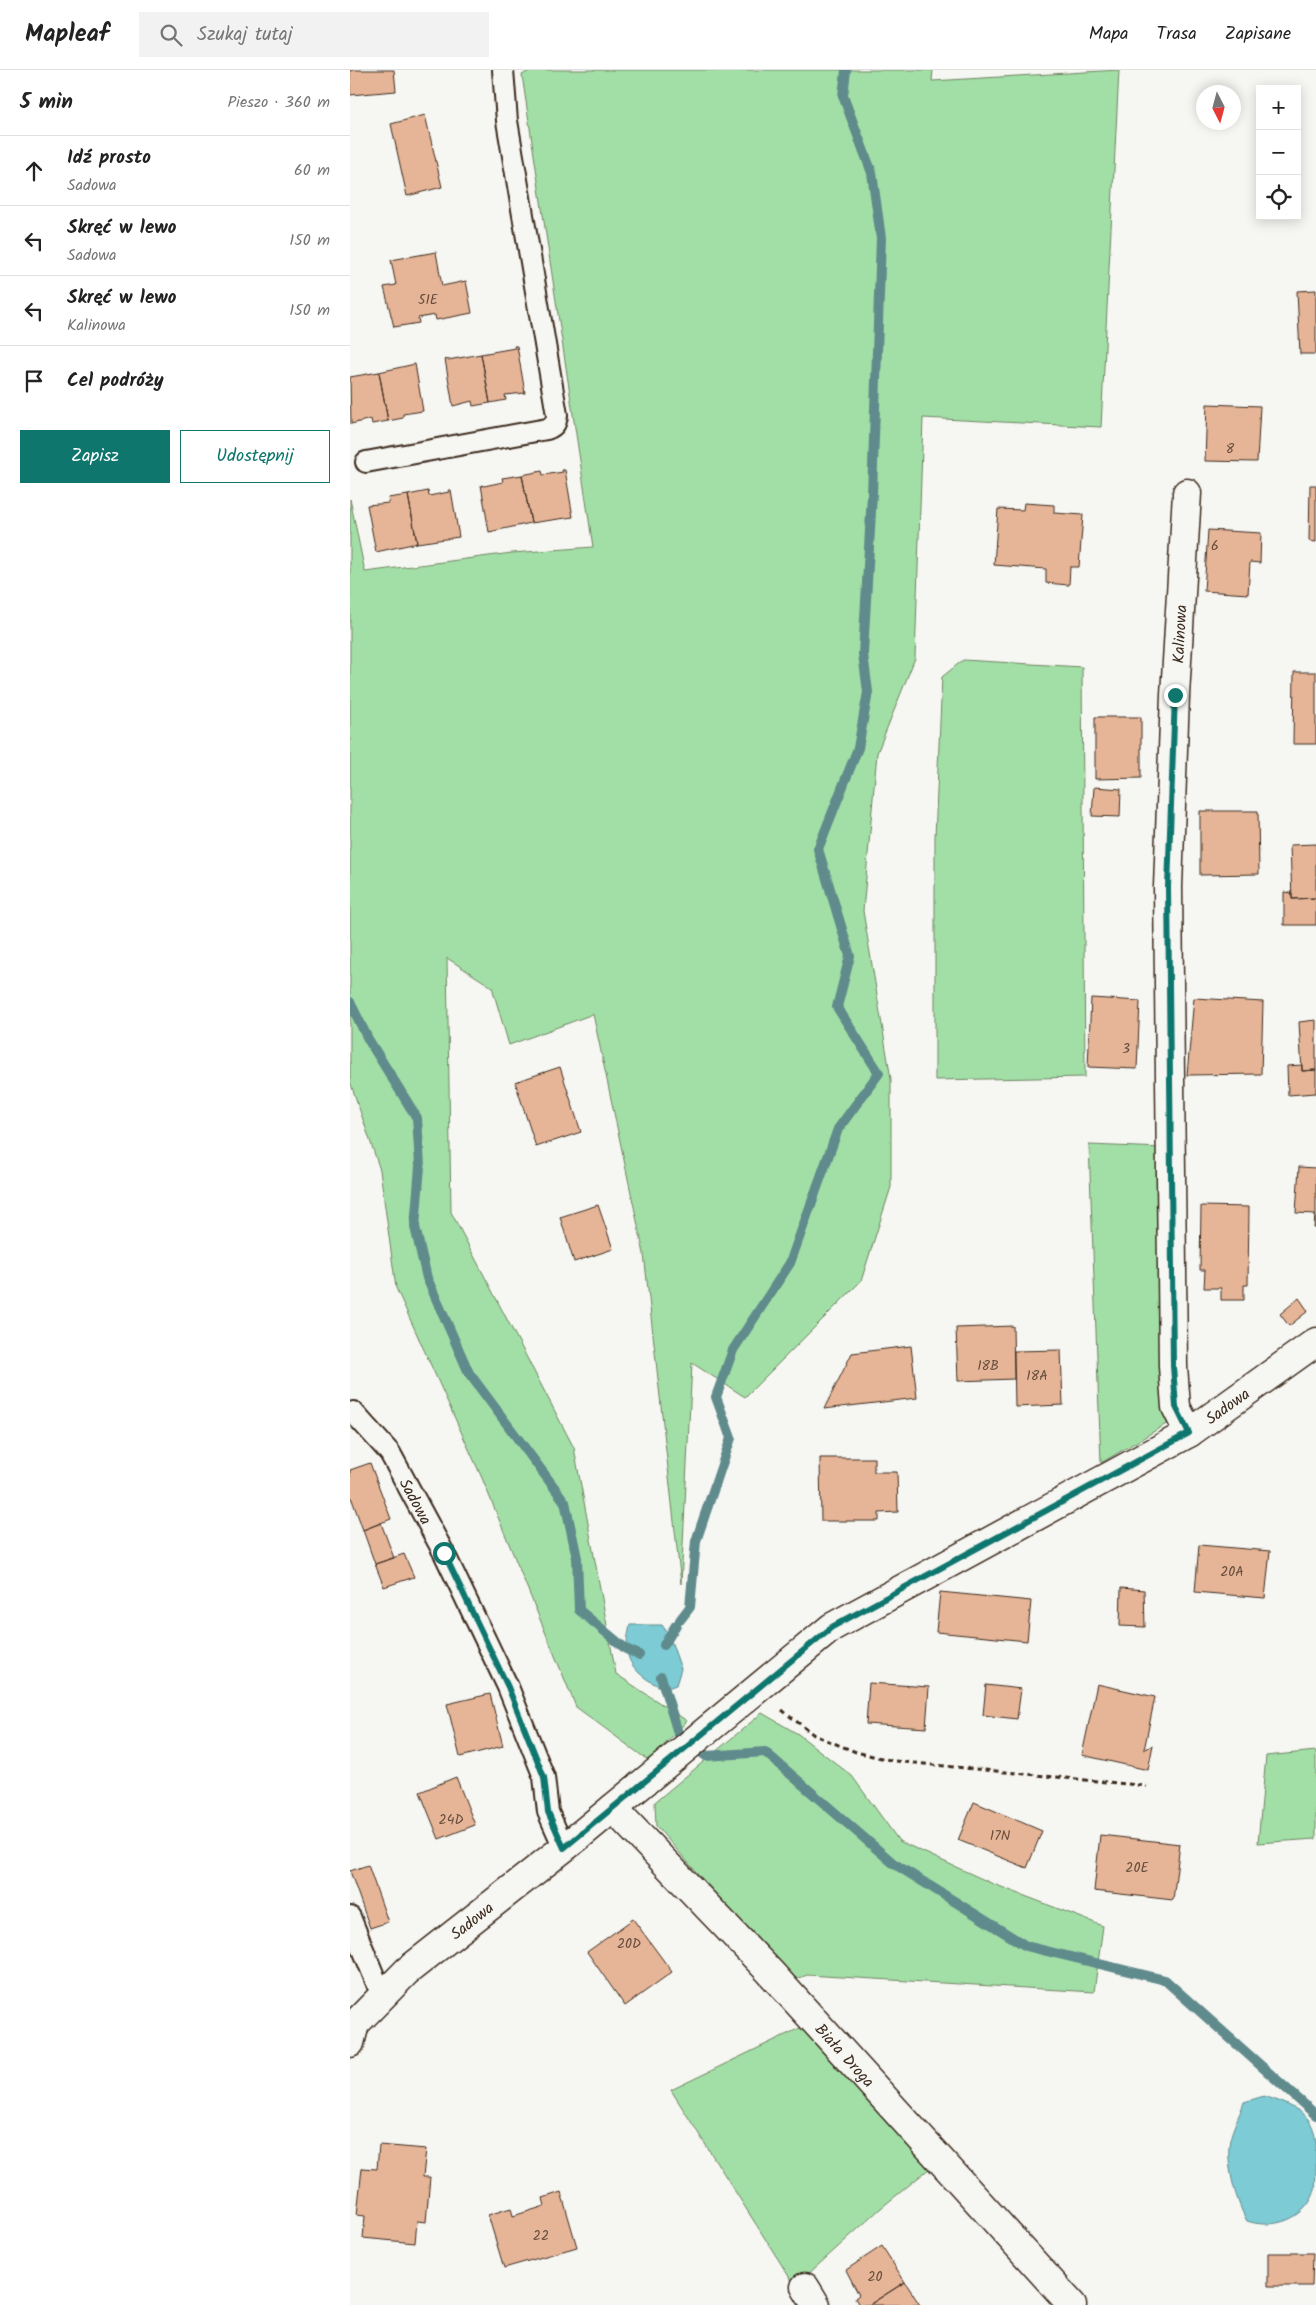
<!DOCTYPE html>
<html lang="pl">
<head>
<meta charset="utf-8">
<style>
  :root { --surface:#fff; --page:#f2f2f2; --text:#222; --muted:#767676; --line:#e0e0e0; --accent:#0f766e }
  body { margin:0; font-family:Kalam,sans-serif; background:var(--page); color:var(--text) }
  .controls { position:absolute; right:15px; top:15px; display:grid; overflow:hidden; border-radius:0px; box-shadow:0 2px 12px #0003 }
  .controls button { width:45px; height:45px; display:grid; place-items:center; padding:0; border:0; border-bottom:1px solid var(--line); background:var(--surface); color:var(--text); font:25px sans-serif }
  .compass { position:absolute; left:846px; top:15px; width:45px; height:45px; border-radius:50%; background:var(--surface); box-shadow:0 2px 12px #0003; rotate:174deg }
  .stop { position:absolute; width:15px; height:15px; margin:-11px; border:4px solid #0f766e; border-radius:50%; background:#fff }
  .stop.end { background:#0f766e; border-color:#fff; box-shadow:0 1px 5px #0008 }
  .list { margin:0; padding:0; list-style:none }
  h2 { display:flex; justify-content:space-between; align-items:center; height:65px; margin:0; padding:0 20px; font-size:21px }
  h2 small { font-size:16px; font-weight:400; color:var(--muted) }
  .list li { display:grid; grid-template-columns:32px 1fr auto; gap:15px; align-items:center; box-sizing:border-box; height:70px; padding:0 20px; border-top:1px solid var(--line) }
  .list b { display:block; font-size:19px; white-space:nowrap }
  .list p { margin:0; font-size:16px; white-space:nowrap; color:var(--muted) }
  .list em { font-size:16px; font-style:normal; color:var(--muted) }
  .actions { display:flex; gap:10px; padding:15px 20px }
  .actions a { flex:1; padding:11px 0; border:1px solid var(--accent); border-radius:0px; text-align:center; font-size:18px; color:var(--accent) }
  .actions .main { background:var(--accent); color:#fff }
  .icon { flex:none; width:28px; height:28px; fill:none; stroke:currentColor; stroke-width:2; stroke-linecap:round; stroke-linejoin:round }
  .map { position:relative; flex:none; width:966px; height:2235px; overflow:hidden }
  header { display:flex; align-items:center; gap:30px; box-sizing:border-box; height:70px; padding:0 25px; background:var(--surface); border-bottom:1px solid var(--line) }
  header strong { font-size:24px }
  nav { display:flex; gap:28px; margin-inline-start:auto; font-size:18px }
  .search { width:350px; height:45px; background:var(--page); display:flex; align-items:center; gap:12px; box-sizing:border-box; padding:0 18px; border-radius:0px; color:var(--muted); font-size:19px }
  main { display:flex }
  aside { flex:1; background:var(--surface) }
  .map>svg:first-child { display:block }
  .green { fill:#a2dfa6; stroke:#6e8462 }
  .water { fill:#7bcbd5; stroke:#618b8c }
  .lines { fill:none; stroke-linecap:round; stroke-linejoin:round }
  .stream { stroke:#618b8c; stroke-width:10 }
  .building { fill:#e6b597; stroke:#3b2a1e }
  .service-casing { stroke:#3b2a1e; stroke-width:24 }
  .minor-casing { stroke:#3b2a1e; stroke-width:31 }
  .path { stroke:#3b2a1e; stroke-width:3; stroke-dasharray:5 4; stroke-linecap:butt }
  .service { stroke:#f6f6f2; stroke-width:20 }
  .minor { stroke:#f6f6f2; stroke-width:28 }
  .route { stroke:#0f766e; stroke-width:6 }
  .labels { text-anchor:middle; stroke-width:5; stroke-linejoin:round; paint-order:stroke }
  .number-label { font-size:14px; fill:#664d3c }
  .street-label { font-size:16px; fill:#3b2a1e; stroke:#f6f6f2 }
</style>
</head>
<body>
<header>
<strong>Mapleaf</strong>
<div class="search"><svg class="icon" aria-label="search" viewBox="0 0 24 24"><circle cx="10" cy="10" r="6"/><path d="M15 15l6 6"/></svg>Szukaj tutaj</div>
<nav><a>Mapa</a><a>Trasa</a><a>Zapisane</a></nav>
</header>
<main>
<aside>
<h2>5 min<small>Pieszo · 360 m</small></h2>
<ul class="list">
<li><svg class="icon" aria-label="ahead" viewBox="0 0 24 24"><path d="M12 20V5M6 11l6-6 6 6"/></svg><div><b>Idź prosto</b><p>Sadowa</p></div><em>60 m</em></li>
<li><svg class="icon" aria-label="left" viewBox="0 0 24 24"><path d="M17 20v-9H6M10 6l-5 5 5 5"/></svg><div><b>Skręć w lewo</b><p>Sadowa</p></div><em>150 m</em></li>
<li><svg class="icon" aria-label="left" viewBox="0 0 24 24"><path d="M17 20v-9H6M10 6l-5 5 5 5"/></svg><div><b>Skręć w lewo</b><p>Kalinowa</p></div><em>150 m</em></li>
<li><svg class="icon" aria-label="arrive" viewBox="0 0 24 24"><path d="M6 21V4h12l-3 4 3 4H6"/></svg><div><b>Cel podróży</b></div></li>
</ul>
<div class="actions"><a class="main">Zapisz</a><a>Udostępnij</a></div>
</aside>
<div class="map">
<svg width="966" height="2235" viewBox="0 0 966 2235">
  <rect width="100%" height="100%" fill="#f6f6f2"/>
  <filter id="ink" filterUnits="userSpaceOnUse"><feTurbulence type="fractalNoise" baseFrequency=".02" numOctaves="2"/><feDisplacementMap in="SourceGraphic" scale="10" xChannelSelector="R" yChannelSelector="G"/><feConvolveMatrix kernelMatrix="1 2 1 2 8 2 1 2 1" color-interpolation-filters="sRGB"/></filter>
  <g filter="url(#ink)">
    <path class="green" d="M 181,0 L 583,0 L 582,11 L 769,0 L 751,357 L 573,348 L 565,588 L 527,683 L 513,841 L 541,1009 L 541,1117 L 511,1211 L 395,1327 L 342,1293 L 331,1514 L 294,1184 L 243,944 L 159,975 L 142,917 L 97,888 L 101,1142 L 224,1378 L 266,1604 L 337,1651 L 299,1691 L 226,1637 L 132,1408 L 46,1218 L 30,1100 L 0,1011 L 0,429 L 15,502 L 162,483 L 243,477 L 172,5 Z
      M 613,590 L 732,597 L 735,1007 L 585,1010 L 585,767 L 592,607 Z
      M 739,1075 L 813,1078 L 818,1353 L 751,1393 Z
      M 412,1643 L 448,1664 L 502,1706 L 549,1771 L 641,1813 L 753,1856 L 744,1922 L 457,1905 L 442,1911 L 306,1756 L 305,1732 Z
      M 966,1681 L 966,1769 L 908,1773 L 916,1686 Z
      M 454,1956 L 580,2098 L 531,2138 L 445,2216 L 321,2020 Z"/>
    <path class="water" d="M 280,1555 L 312,1555 L 319,1565 L 331,1599 L 326,1615 L 315,1619 C 299,1612 277,1599 277,1578 C 276,1571 279,1562 280,1555 Z
      M 914,2026 C 929,2031 948,2037 958,2049 C 966,2060 966,2072 966,2086 C 966,2096 966,2110 965,2120 C 957,2149 923,2160 897,2151 C 886,2131 877,2098 879,2076 C 880,2062 890,2045 894,2032 Z"/>
    <g class="lines">
      <path class="stream" d="M 0,932 L 18,969 L 67,1048 L 70,1096 L 65,1157 L 77,1208 L 119,1303 L 215,1432 L 227,1488 L 229,1540 L 276,1579 L 289,1585
        M 330,1550 L 340,1537 L 346,1471 L 381,1368 L 366,1327 L 383,1280 L 440,1193 L 488,1059 L 529,1003 L 487,937 L 500,886 L 468,779 L 508,678 L 518,622 L 513,584 L 522,424 L 531,168 L 522,103 L 493,26 L 496,0
        M 314,1575 L 326,1555
        M 311,1607 L 328,1663 L 338,1671
        M 344,1677 L 356,1686 L 415,1682 L 543,1793 L 676,1876 L 815,1910 L 966,2045"/>
    </g>
    <path class="building" d="M 0,0 L 44,0 L 46,21 L 0,25 Z
      M 75,45 L 92,117 L 57,126 L 41,54 Z
      M 86,182 L 92,216 L 116,211 L 122,243 L 86,250 L 85,245 L 68,248 L 69,253 L 44,257 L 34,217 L 46,215 L 41,190 Z
      M 966,220 L 966,284 L 950,284 L 947,221 Z
      M 164,276 L 167,276 L 175,323 L 155,325 L 156,330 L 140,333 L 131,284 L 165,278 Z
      M 131,284 L 140,333 L 123,336 L 122,331 L 103,336 L 95,289 L 98,290 Z
      M 65,294 L 73,341 L 53,344 L 53,348 L 38,351 L 29,302 Z
      M 29,302 L 38,351 L 22,354 L 21,349 L 1,354 L 0,307 Z
      M 857,334 L 910,336 L 907,392 L 855,391 Z
      M 212,400 L 215,400 L 223,447 L 181,453 L 172,405 L 192,401 L 193,405 L 213,402 Z
      M 172,405 L 181,453 L 139,462 L 131,415 L 134,416 L 153,412 L 152,408 Z
      M 960,415 L 966,415 L 966,472 L 959,471 Z
      M 98,420 L 101,420 L 109,467 L 67,473 L 58,425 L 78,421 L 79,426 L 99,422 Z
      M 58,425 L 67,473 L 26,482 L 17,435 L 39,433 L 38,428 Z
      M 674,433 L 704,435 L 704,443 L 733,445 L 729,497 L 720,497 L 719,515 L 696,513 L 696,499 L 644,495 L 648,439 L 673,440 Z
      M 858,460 L 911,463 L 910,493 L 900,492 L 898,524 L 854,521 Z
      M 944,602 L 966,602 L 966,674 L 943,674 Z
      M 745,647 L 791,647 L 791,708 L 745,709 Z
      M 744,717 L 771,719 L 770,747 L 742,746 Z
      M 850,741 L 908,741 L 909,804 L 850,805 Z
      M 966,774 L 966,828 L 942,829 L 940,775 Z
      M 934,822 L 942,823 L 942,829 L 966,828 L 966,855 L 934,855 Z
      M 741,928 L 790,931 L 787,999 L 738,997 Z
      M 844,928 L 913,932 L 911,1004 L 837,1005 Z
      M 966,950 L 966,1000 L 952,1001 L 949,952 Z
      M 952,995 L 952,1001 L 966,1000 L 966,1023 L 938,1025 L 937,996 Z
      M 210,997 L 231,1062 L 186,1077 L 165,1012 Z
      M 949,1097 L 966,1098 L 966,1158 L 964,1158 L 965,1144 L 946,1143 Z
      M 248,1135 L 263,1179 L 224,1192 L 210,1147 Z
      M 851,1136 L 899,1137 L 898,1215 L 894,1215 L 894,1230 L 871,1230 L 871,1218 L 854,1218 L 855,1200 L 850,1200 Z
      M 949,1228 L 958,1241 L 939,1256 L 930,1244 Z
      M 663,1256 L 664,1309 L 608,1311 L 606,1258 Z
      M 561,1276 L 567,1328 L 474,1339 L 502,1283 Z
      M 711,1280 L 713,1335 L 665,1337 L 664,1281 Z
      M 470,1388 L 524,1388 L 524,1402 L 547,1402 L 548,1442 L 529,1443 L 529,1451 L 471,1451 Z
      M 20,1393 L 41,1449 L 13,1460 L 0,1424 L 0,1400 Z
      M 31,1453 L 44,1488 L 25,1494 L 13,1460 Z
      M 849,1475 L 920,1481 L 915,1528 L 845,1522 Z
      M 54,1484 L 64,1507 L 34,1517 L 25,1494 Z
      M 771,1518 L 794,1520 L 795,1557 L 770,1556 Z
      M 590,1522 L 681,1531 L 677,1571 L 586,1562 Z
      M 519,1613 L 579,1617 L 576,1658 L 516,1654 Z
      M 747,1614 L 805,1627 L 794,1680 L 803,1675 L 798,1700 L 732,1685 Z
      M 636,1615 L 671,1619 L 667,1649 L 633,1645 Z
      M 140,1624 L 153,1676 L 110,1687 L 97,1634 Z
      M 106,1707 L 125,1755 L 89,1769 L 70,1722 Z
      M 624,1732 L 692,1761 L 677,1798 L 608,1770 Z
      M 750,1765 L 830,1774 L 823,1830 L 744,1821 Z
      M 18,1795 L 38,1852 L 20,1858 L 0,1801 Z
      M 283,1849 L 322,1902 L 275,1936 L 237,1882 Z
      M 29,2075 L 76,2079 L 73,2107 L 80,2107 L 76,2152 L 67,2151 L 65,2173 L 13,2168 L 15,2146 L 7,2145 L 12,2098 L 27,2099 Z
      M 211,2122 L 227,2177 L 154,2198 L 138,2145 L 161,2138 L 163,2146 L 195,2136 L 193,2128 Z
      M 532,2176 L 555,2212 L 519,2235 L 509,2235 L 505,2228 L 509,2225 L 496,2200 Z
      M 918,2183 L 963,2183 L 962,2216 L 918,2216 Z
      M 555,2212 L 570,2235 L 519,2235 Z"/>
    <g class="lines">
      <defs>
        <g id="service">
          <path d="M 16,392 L 197,359 C 205,356 206,353 207,345 L 157,51 L 153,0"/>
          <path id="s1" d="M 3,1342 L 40,1383 L 94,1483 L 158,1617 L 194,1707 L 198,1742 L 214,1778"/>
          <path d="M 0,1847 L 32,1926"/>
        </g>
        <g id="minor">
          <path d="M 837,423 L 825,625 L 818,817 L 823,1296 L 826,1337 L 839,1363"/>
          <path id="s2" d="M 263,1738 L 420,1902 L 722,2235"/>
          <path id="s3" d="M 0,1973 L 5,1954 L 57,1901 L 229,1766 L 482,1557 L 839,1363 L 966,1272"/>
          <path d="M 455,2217 L 466,2235"/>
        </g>
      </defs>
      <use href="#service" class="service-casing"/>
      <use href="#minor" class="minor-casing"/>
      <path class="path" d="M 432,1640 L 464,1665 L 506,1682 L 544,1691 L 797,1716"/>
      <use href="#service" class="service"/>
      <use href="#minor" class="minor"/>
    </g>
  </g>
  <g class="lines" filter="url(#ink)">
    <path class="route" d="M 94,1483 L 158,1617 L 194,1707 L 198,1742 L 214,1778 L 482,1557 L 839,1363 L 826,1337 L 823,1296 L 818,817 L 825,625"/>
  </g>
  <g class="labels">
    <g class="number-label">
      <text x="78" y="234">51E</text>
      <text x="880" y="383">8</text>
      <text x="865" y="480">6</text>
      <text x="776" y="983">3</text>
      <text x="638" y="1300">18B</text>
      <text x="687" y="1310">18A</text>
      <text x="882" y="1506">20A</text>
      <text x="101" y="1754">24D</text>
      <text x="650" y="1770">17N</text>
      <text x="787" y="1802">20E</text>
      <text x="279" y="1878">20D</text>
      <text x="191" y="2170">22</text>
      <text x="525" y="2211">20</text>
    </g>
    <g class="street-label">
      <text transform="translate(829 564) rotate(-87)" y="6">Kalinowa</text>
      <text dy="6" stroke="none"><textPath href="#s3" startOffset="1094">Sadowa</textPath></text>
      <text dy="6" stroke="none"><textPath href="#s1" startOffset="110">Sadowa</textPath></text>
      <text dy="6" stroke="none"><textPath href="#s3" startOffset="176">Sadowa</textPath></text>
      <text dy="6" stroke="none"><textPath href="#s2" startOffset="339">Biała Droga</textPath></text>
    </g>
  </g>
</svg>
<div class="controls">
<button>+</button>
<button>−</button>
<button><svg class="icon" aria-label="locate" viewBox="0 0 24 24"><circle cx="12" cy="12" r="6"/><path d="M12 2v4M12 18v4M2 12h4M18 12h4"/></svg></button>
</div>
<svg class="compass" viewBox="-18 -18 36 36"><path d="M0-13l5 13h-10z" fill="#e53935"/><path d="M0 13l5-13h-10z" fill="#767676"/></svg>
<div class="stop" style="left:94px;top:1483px"></div>
<div class="stop end" style="left:825px;top:625px"></div>
</div>
</main>
</body>
</html>
